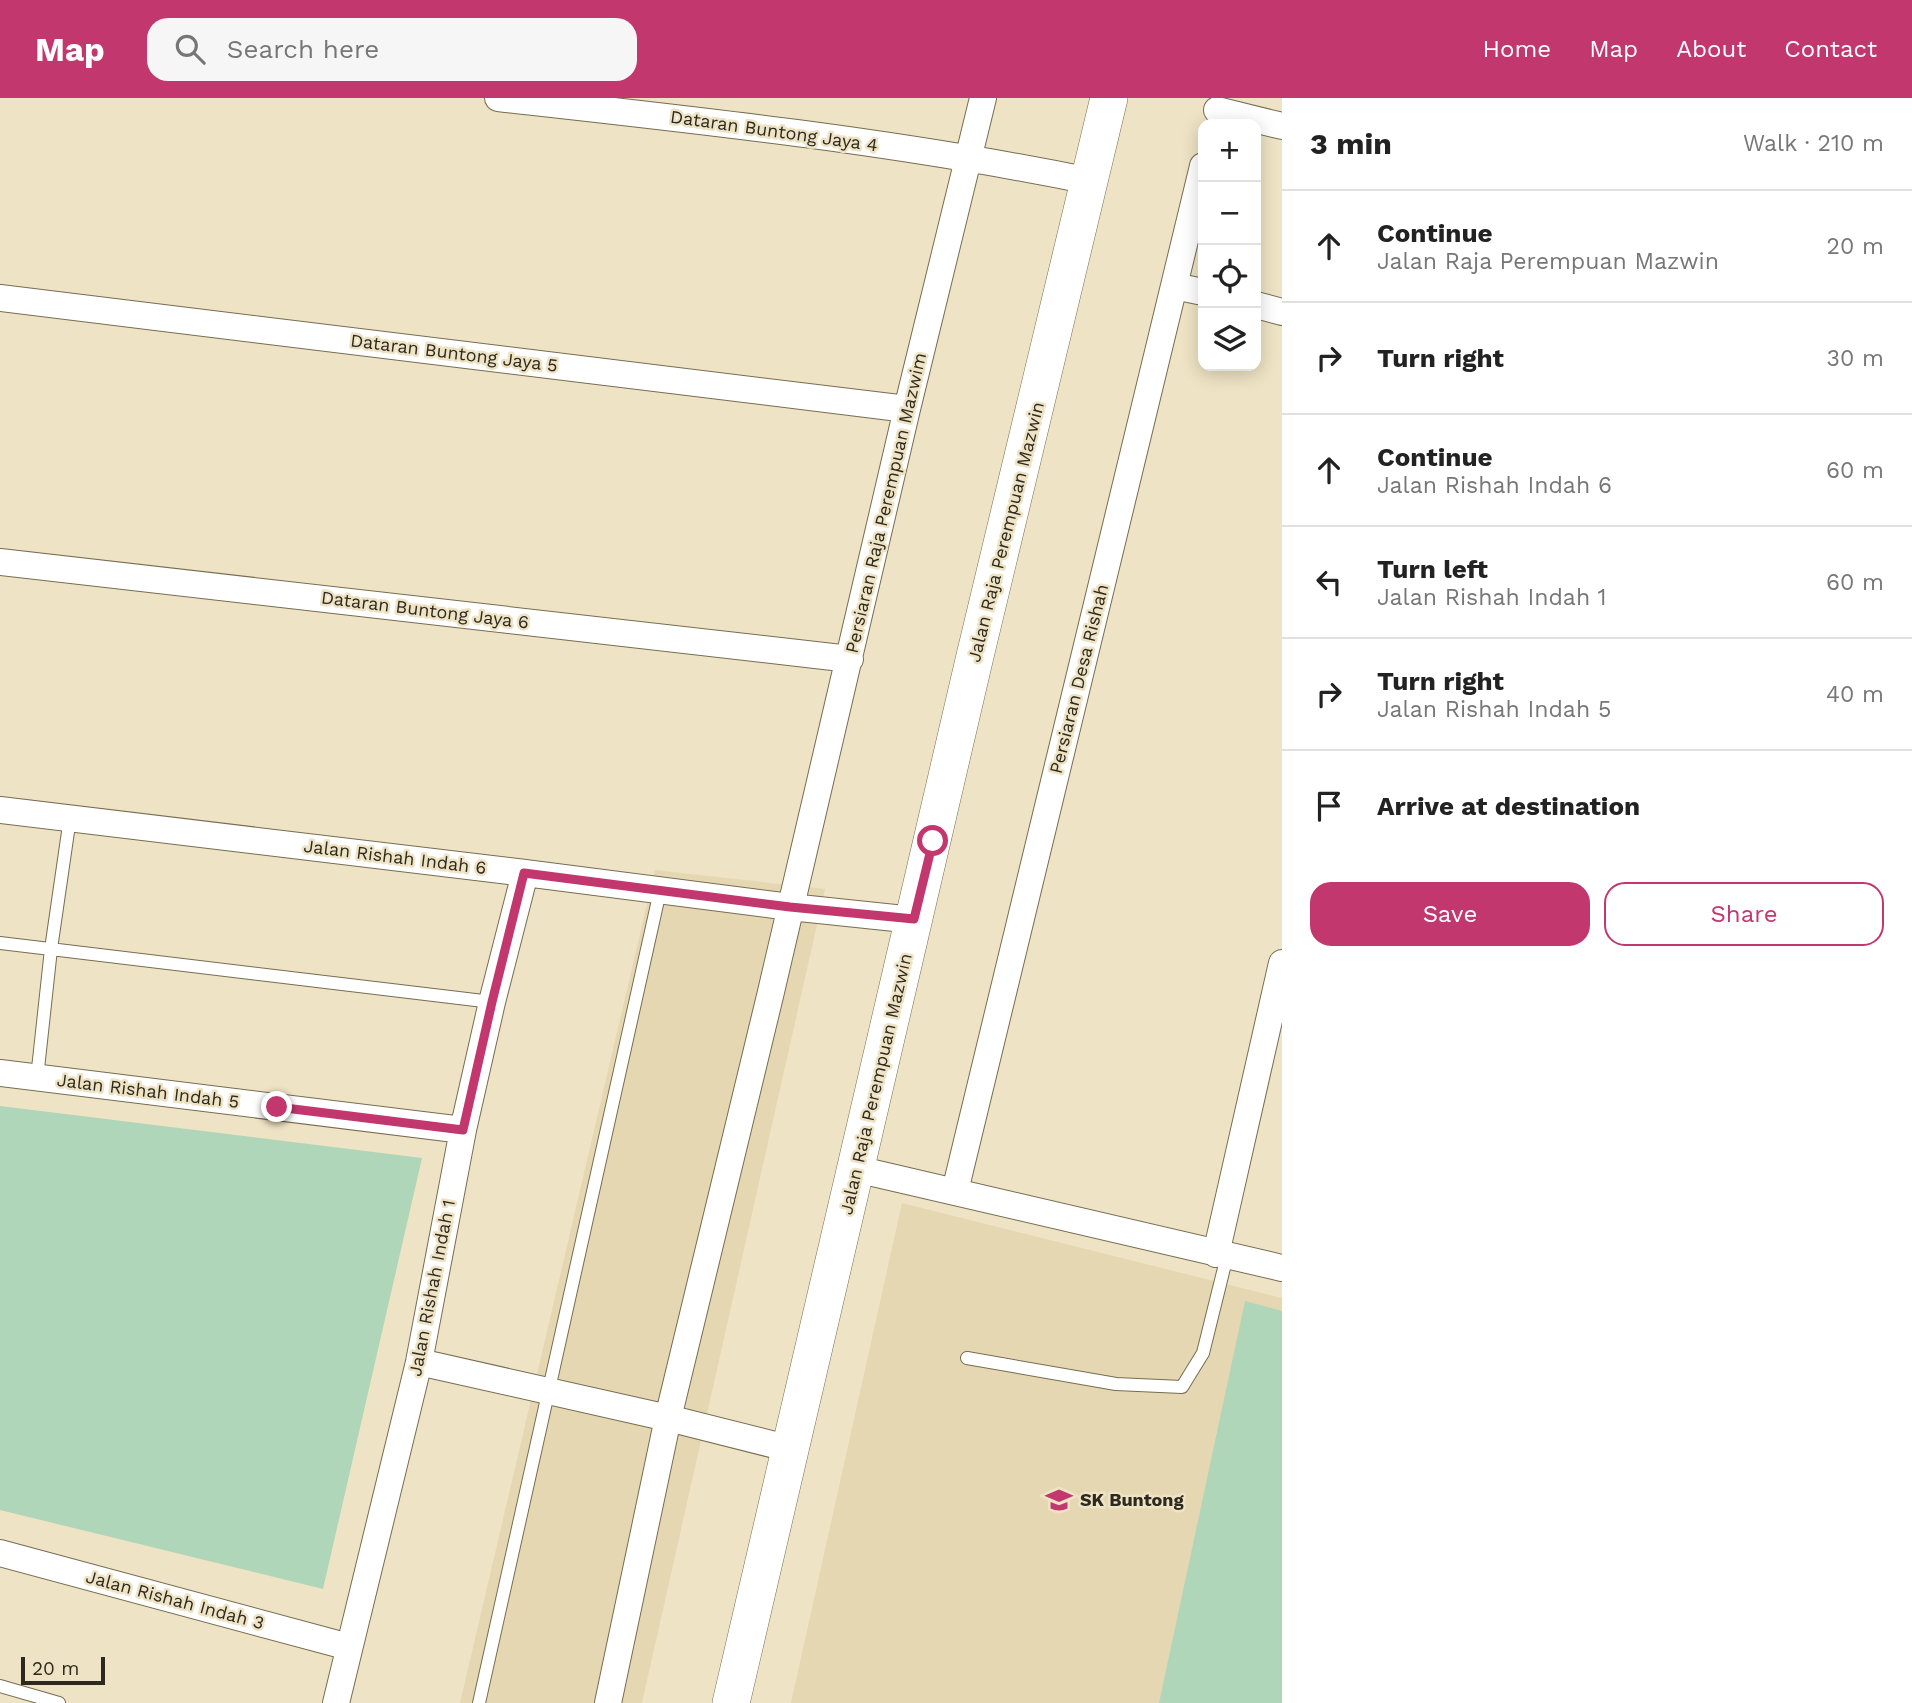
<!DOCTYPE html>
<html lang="en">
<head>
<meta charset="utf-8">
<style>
  :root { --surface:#fff; --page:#f6f6f6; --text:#222; --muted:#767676; --line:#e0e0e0; --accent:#c2376e }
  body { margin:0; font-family:"Work Sans",sans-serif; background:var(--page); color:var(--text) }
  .controls { position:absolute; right:21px; top:21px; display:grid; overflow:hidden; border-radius:14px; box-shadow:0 4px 18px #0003 }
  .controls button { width:63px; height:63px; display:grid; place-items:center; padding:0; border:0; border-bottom:2px solid var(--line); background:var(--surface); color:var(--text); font:35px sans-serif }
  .scale { position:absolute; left:21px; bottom:18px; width:84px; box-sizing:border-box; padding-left:7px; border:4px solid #2e291e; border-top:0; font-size:19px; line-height:24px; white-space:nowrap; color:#2e291e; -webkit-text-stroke:5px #eee3c4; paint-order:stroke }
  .stop { position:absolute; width:21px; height:21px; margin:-16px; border:5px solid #c2376e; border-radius:50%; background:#fff }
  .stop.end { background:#c2376e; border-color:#fff; box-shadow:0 2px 7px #0008 }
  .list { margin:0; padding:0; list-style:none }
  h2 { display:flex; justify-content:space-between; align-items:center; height:91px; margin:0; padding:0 28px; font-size:30px }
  h2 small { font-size:23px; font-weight:400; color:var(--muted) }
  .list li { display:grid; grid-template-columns:46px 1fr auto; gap:21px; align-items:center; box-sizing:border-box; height:112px; padding:0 28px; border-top:2px solid var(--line) }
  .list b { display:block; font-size:26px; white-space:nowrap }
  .list p { margin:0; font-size:23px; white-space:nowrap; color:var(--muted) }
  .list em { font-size:23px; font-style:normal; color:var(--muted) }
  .actions { display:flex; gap:14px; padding:21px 28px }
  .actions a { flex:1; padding:16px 0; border:2px solid var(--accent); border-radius:21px; text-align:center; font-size:24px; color:var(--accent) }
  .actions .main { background:var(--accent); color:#fff }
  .icon { flex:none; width:38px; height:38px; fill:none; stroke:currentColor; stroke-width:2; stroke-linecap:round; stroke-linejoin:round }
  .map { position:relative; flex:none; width:1282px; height:1605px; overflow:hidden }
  header { display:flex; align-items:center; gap:42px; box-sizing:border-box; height:98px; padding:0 35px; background:var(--accent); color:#fff }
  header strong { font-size:33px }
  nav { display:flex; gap:38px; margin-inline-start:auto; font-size:24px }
  .search { width:490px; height:63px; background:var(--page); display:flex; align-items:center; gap:18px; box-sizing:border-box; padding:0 24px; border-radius:21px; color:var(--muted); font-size:26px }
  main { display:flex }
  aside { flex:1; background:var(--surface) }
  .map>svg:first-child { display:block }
  .built { fill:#e5d7b1 }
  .green { fill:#afd6b9 }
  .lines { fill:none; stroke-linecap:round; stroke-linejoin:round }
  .service-casing { stroke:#776c51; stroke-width:14 }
  .minor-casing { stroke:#776c51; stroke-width:28 }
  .secondary-casing { stroke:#776c51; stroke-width:38 }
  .service { stroke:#fff; stroke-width:12 }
  .minor { stroke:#fff; stroke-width:26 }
  .secondary { stroke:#fff; stroke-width:37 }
  .route { stroke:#c2376e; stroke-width:9 }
  .labels { text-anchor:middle; stroke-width:5; stroke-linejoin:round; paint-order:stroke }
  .street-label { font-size:18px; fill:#2e291e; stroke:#eee3c4 }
  .poi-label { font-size:18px; font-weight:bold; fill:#2e291e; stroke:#eee3c4; text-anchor:start }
</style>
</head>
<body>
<header>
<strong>Map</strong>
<div class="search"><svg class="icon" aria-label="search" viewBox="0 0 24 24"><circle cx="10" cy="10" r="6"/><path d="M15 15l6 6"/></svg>Search here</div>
<nav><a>Home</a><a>Map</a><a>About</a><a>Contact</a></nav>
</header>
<main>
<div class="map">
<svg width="1282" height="1605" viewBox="0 0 1282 1605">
  <rect width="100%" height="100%" fill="#eee3c4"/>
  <path class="built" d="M 655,772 L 825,791 L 642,1605 L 460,1605 Z
    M 902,1105 L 1282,1200 L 1282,1605 L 791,1605 Z"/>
  <path class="green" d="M 0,1008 L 422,1060 L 323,1491 L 0,1412 Z
    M 1245,1203 L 1282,1213 L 1282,1605 L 1159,1605 Z"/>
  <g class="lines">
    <defs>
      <path id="service" d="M 0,845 L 492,904
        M 37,980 L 51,851 L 70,720
        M 967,1260 L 1116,1286 L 1182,1289 L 1203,1255 L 1227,1158
        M 0,1588 L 59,1605
        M 479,1605 L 660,793"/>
      <path id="minor" d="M 498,0 C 696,22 894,43 1090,83
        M 1217,12 L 1282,28
        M 1174,188 L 1203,194
        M 0,200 L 907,311
        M 1256,207 L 1282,214
        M 0,464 L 850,561
        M 0,712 L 525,775 L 790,809 L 914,822
        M 0,975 L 463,1032
        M 856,1071 L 1282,1170
        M 955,1093 L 1203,68
        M 1216,1156 L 1282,865
        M 419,1264 L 668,1320 L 791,1351
        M 0,1455 L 349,1549
        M 336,1605 L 419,1264 L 463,1032 L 492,904 L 525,775
        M 608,1605 L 668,1320 L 770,898 L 907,311 L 983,0"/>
      <path id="secondary" d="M 731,1605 L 975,558 L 1109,0"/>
    </defs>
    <use href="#service" class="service-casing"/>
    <use href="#minor" class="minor-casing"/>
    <use href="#secondary" class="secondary-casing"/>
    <use href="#service" class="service"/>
    <use href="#minor" class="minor"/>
    <use href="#secondary" class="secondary"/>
  </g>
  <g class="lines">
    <path class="route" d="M 277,1009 L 463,1032 L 492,904 L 524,775 L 790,809 L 914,821 L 933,743"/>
  </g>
  <defs>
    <symbol id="school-bare" viewBox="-9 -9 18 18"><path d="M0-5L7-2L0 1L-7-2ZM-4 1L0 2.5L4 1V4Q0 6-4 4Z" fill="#c2376e" stroke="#eee3c4" stroke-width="2.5" paint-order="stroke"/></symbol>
  </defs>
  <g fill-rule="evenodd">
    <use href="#school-bare" x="1040" y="1383" width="38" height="38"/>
  </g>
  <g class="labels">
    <g class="street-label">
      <text transform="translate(774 33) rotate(8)" y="6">Dataran Buntong Jaya 4</text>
      <text transform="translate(454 255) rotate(7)" y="6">Dataran Buntong Jaya 5</text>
      <text transform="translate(886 405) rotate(-77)" y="6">Persiaran Raja Perempuan Mazwim</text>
      <text transform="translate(1006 434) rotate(-76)" y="6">Jalan Raja Perempuan Mazwin</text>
      <text transform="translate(425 512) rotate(7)" y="6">Dataran Buntong Jaya 6</text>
      <text transform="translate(1079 581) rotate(-76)" y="6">Persiaran Desa Rishah</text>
      <text transform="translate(395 759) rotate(7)" y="6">Jalan Rishah Indah 6</text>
      <text transform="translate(876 986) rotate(-77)" y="6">Jalan Raja Perempuan Mazwin</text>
      <text transform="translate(148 993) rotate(7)" y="6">Jalan Rishah Indah 5</text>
      <text transform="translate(432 1190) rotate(-79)" y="6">Jalan Rishah Indah 1</text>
      <text transform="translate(175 1502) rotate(15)" y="6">Jalan Rishah Indah 3</text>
    </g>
    <g class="poi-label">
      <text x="1080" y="1408">SK Buntong</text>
    </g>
  </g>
</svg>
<div class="controls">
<button>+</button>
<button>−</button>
<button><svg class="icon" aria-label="locate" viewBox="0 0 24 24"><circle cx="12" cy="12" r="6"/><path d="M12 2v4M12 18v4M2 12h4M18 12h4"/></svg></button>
<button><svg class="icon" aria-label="layers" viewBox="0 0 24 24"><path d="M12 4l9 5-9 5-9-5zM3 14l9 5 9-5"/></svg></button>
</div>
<div class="scale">20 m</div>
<div class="stop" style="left:933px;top:743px"></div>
<div class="stop end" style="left:277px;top:1009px"></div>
</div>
<aside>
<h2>3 min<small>Walk · 210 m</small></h2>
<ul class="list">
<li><svg class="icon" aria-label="ahead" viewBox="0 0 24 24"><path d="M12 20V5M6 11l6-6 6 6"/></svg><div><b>Continue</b><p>Jalan Raja Perempuan Mazwin</p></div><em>20 m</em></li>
<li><svg class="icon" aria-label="right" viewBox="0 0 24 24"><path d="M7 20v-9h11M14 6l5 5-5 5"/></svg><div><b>Turn right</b></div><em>30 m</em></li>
<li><svg class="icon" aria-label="ahead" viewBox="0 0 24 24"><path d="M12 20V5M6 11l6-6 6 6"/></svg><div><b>Continue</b><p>Jalan Rishah Indah 6</p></div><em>60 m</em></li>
<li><svg class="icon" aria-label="left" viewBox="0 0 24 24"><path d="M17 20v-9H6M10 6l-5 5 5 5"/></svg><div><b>Turn left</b><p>Jalan Rishah Indah 1</p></div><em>60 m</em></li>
<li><svg class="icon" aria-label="right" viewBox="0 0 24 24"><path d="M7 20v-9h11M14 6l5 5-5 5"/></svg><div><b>Turn right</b><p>Jalan Rishah Indah 5</p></div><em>40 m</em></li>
<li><svg class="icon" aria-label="arrive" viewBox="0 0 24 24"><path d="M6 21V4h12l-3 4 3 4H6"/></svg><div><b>Arrive at destination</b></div></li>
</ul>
<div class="actions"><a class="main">Save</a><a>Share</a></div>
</aside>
</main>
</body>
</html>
